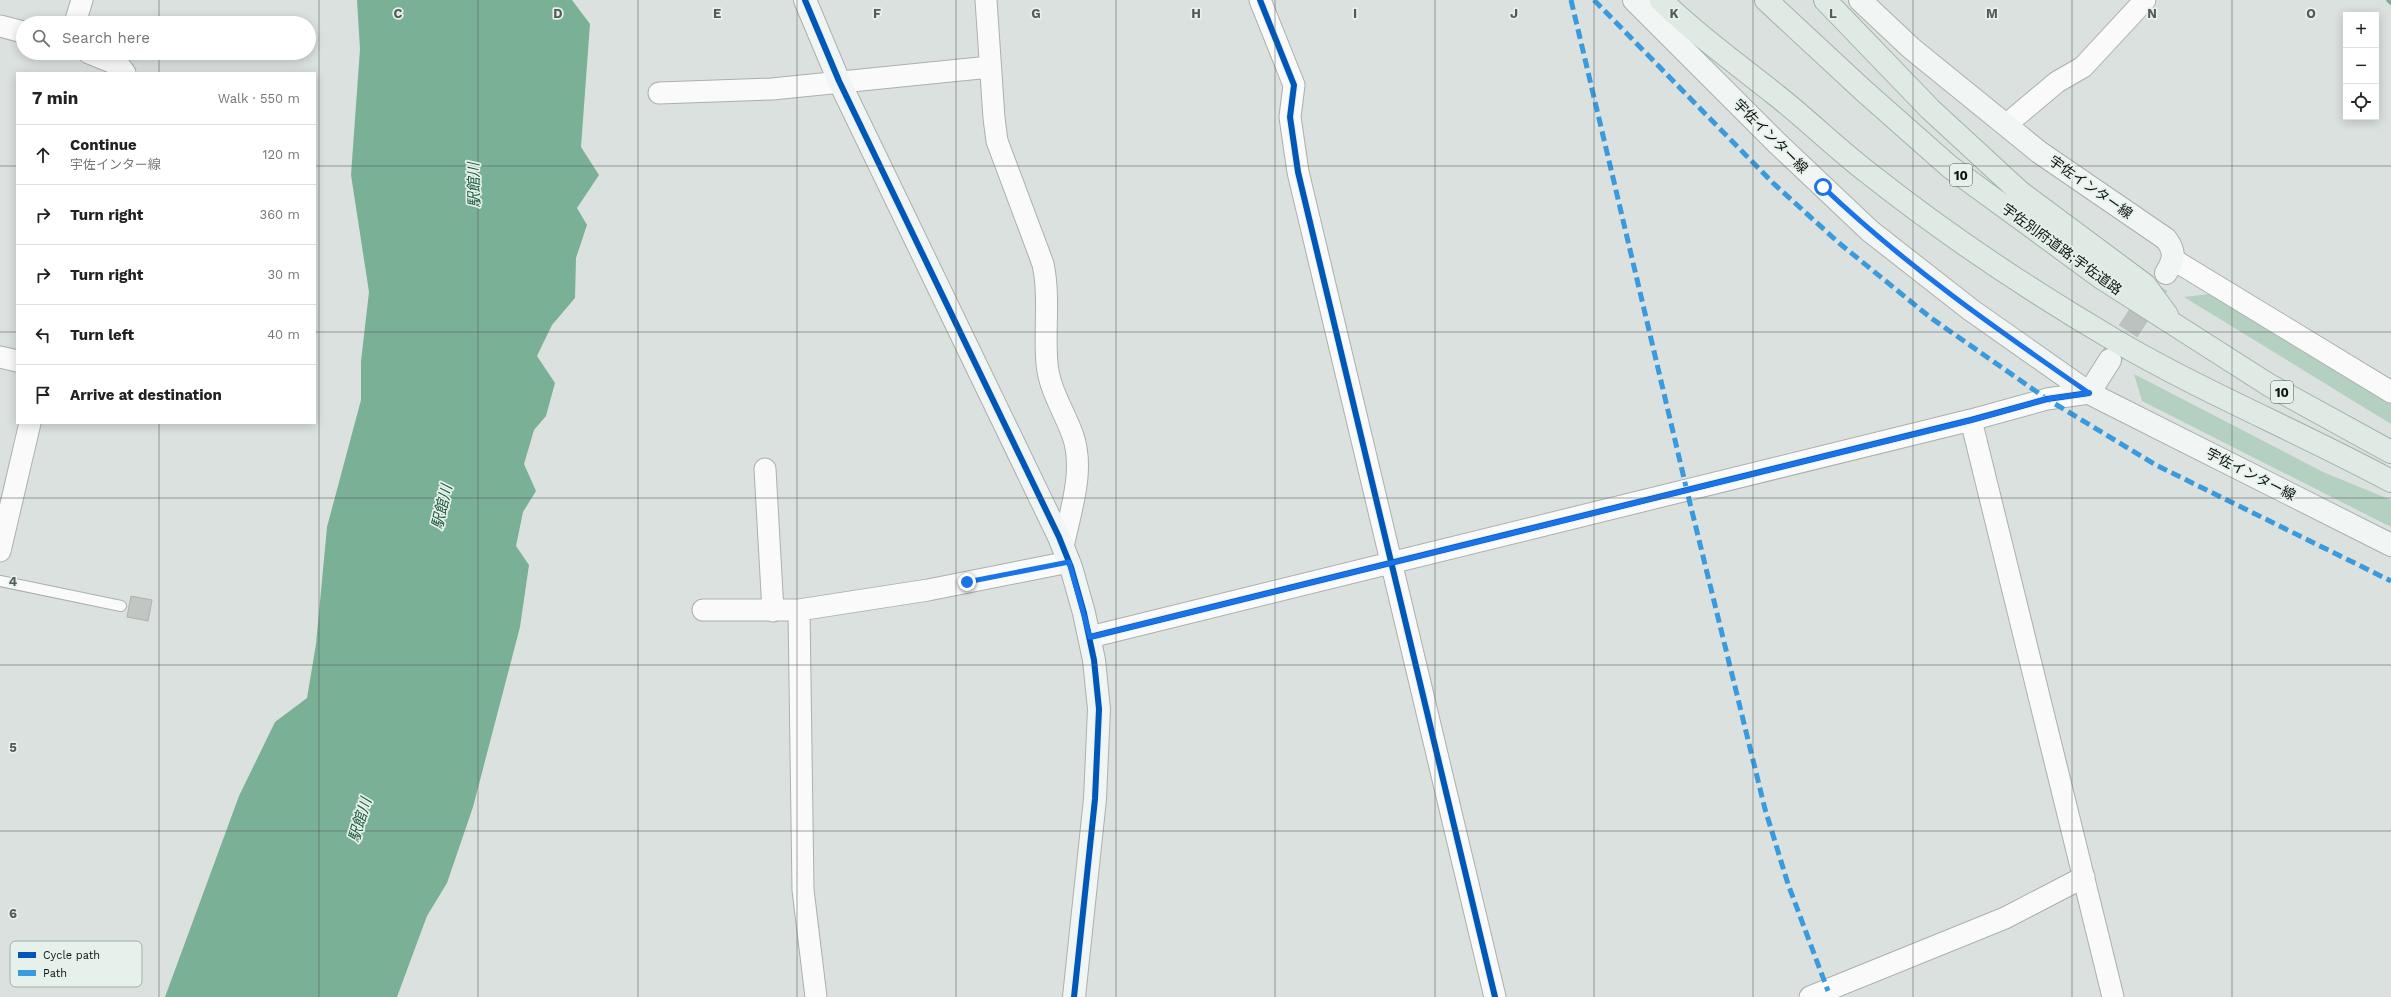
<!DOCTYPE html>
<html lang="en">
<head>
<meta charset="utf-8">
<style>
  :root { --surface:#fff; --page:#f6f6f6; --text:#222; --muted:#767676; --line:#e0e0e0 }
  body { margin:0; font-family:"Work Sans","Noto Sans JP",sans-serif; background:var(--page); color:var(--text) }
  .controls { position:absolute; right:12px; top:12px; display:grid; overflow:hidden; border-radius:0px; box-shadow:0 2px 10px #0003 }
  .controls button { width:36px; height:36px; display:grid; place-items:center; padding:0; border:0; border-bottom:1px solid var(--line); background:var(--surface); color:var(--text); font:20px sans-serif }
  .stop { position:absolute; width:12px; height:12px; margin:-9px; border:3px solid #1a73e8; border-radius:50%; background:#fff }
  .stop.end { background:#1a73e8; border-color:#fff; box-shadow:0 1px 4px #0008 }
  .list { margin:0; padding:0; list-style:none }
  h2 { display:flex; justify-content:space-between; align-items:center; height:52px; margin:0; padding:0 16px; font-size:17px }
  h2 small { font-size:13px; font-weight:400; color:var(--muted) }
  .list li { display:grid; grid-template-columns:26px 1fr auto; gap:12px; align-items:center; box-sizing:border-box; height:60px; padding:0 16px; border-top:1px solid var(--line) }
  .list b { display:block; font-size:15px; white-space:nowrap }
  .list p { margin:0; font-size:13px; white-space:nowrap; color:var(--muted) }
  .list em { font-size:13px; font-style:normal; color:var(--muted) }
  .icon { flex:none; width:22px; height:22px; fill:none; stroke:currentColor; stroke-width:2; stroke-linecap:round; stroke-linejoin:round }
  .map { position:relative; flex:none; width:2391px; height:997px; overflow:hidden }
  .search { position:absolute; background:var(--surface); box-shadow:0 2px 10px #0003; left:16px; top:16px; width:300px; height:44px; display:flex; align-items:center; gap:10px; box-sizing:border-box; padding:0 14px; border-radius:22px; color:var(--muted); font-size:15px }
  .panel { position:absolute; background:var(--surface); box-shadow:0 2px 10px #0003; left:16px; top:72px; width:300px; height:352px; border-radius:0px }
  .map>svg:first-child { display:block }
  .green { fill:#b3d0c1 }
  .water { fill:#7ab196 }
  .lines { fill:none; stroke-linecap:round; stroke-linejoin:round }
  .stream { stroke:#7ab196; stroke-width:5.5 }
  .building { fill:#c1c6c3; stroke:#adb2af }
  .secondary-tunnel { stroke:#bcc2bf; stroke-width:22; stroke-dasharray:22 11; stroke-linecap:butt }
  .lane-casing { stroke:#abb0ad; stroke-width:12 }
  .street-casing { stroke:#abb0ad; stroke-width:23 }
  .secondary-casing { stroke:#abb0ad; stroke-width:24 }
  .highway-casing { stroke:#a4b1aa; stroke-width:24 }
  .lane { stroke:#fafafa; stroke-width:10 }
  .street { stroke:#fafafa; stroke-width:21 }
  .secondary { stroke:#f1f5f3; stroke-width:22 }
  .highway { stroke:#deeae3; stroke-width:22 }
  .quiet { stroke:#3a9ade; stroke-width:5; stroke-dasharray:10 5; stroke-linecap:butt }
  .cycleway-casing { stroke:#e5f1ea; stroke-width:8 }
  .cycleway { stroke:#0057b8; stroke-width:6 }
  .route { stroke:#1a73e8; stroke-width:5 }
  .grid { fill:none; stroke:#565b59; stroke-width:1; stroke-opacity:0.55 }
  .labels { text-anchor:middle; stroke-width:3.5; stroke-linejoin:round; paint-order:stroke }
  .shield { fill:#e5f1ea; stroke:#4f5652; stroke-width:1 }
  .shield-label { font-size:13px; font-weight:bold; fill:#0f1311 }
  .street-label { font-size:14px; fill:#0f1311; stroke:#e5f1ea }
  .water-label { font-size:15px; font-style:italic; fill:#1f5a40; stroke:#e5f1ea }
  .key { fill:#e5f1ea; stroke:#a5aea9; stroke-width:1 }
  .key-label { font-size:11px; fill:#0f1311 }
  .grid-label { font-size:13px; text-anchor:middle; font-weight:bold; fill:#565b59; stroke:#e5f1ea; stroke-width:3.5; stroke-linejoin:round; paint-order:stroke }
</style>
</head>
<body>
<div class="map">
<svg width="2391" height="997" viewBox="0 0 2391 997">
  <rect width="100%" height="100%" fill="#dbe1de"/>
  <path class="green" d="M 2210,294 L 2391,402 L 2391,424 L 2184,297 Z
    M 2134,374 L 2323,472 L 2391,500 L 2391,527 L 2142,401 Z"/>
  <path class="water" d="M 357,0 L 572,0 L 590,24 L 581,147 L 599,175 L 577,208 L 587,225 L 576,258 L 575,298 L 552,325 L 537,356 L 555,383 L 546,416 L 534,430 L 524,464 L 536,491 L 523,512 L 516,546 L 529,565 L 520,627 L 473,807 L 447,883 L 427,916 L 397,997 L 165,997 L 239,796 L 275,722 L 307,698 L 316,644 L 327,527 L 361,400 L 361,361 L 369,292 L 351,175 L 360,49 Z"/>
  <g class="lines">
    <path class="stream" d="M 2389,0 L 2391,2"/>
  </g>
  <path class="building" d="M 131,596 L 152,600 L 148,621 L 127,617 Z"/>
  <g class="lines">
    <path class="secondary-tunnel" d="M 2110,359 L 2166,273"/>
    <defs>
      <path id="lane" d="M 0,581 L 121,606"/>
      <path id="street" d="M 986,0 L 994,118 L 997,141 L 1043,264 C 1050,297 1044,331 1047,364 C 1049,389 1065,413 1073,436 C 1085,471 1070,512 1063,547
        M 1260,0 L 1294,85 L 1290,117 L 1298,172 L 1495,997
        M 75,23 L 82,0
        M 0,26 L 23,32
        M 89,53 L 119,65 L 125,73
        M 659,93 L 772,89 L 990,67
        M 2007,124 L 2057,82 L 2083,67 L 2145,0
        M 2174,260 L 2391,392
        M 0,357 L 17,361
        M 1971,420 L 2113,997
        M 765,469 L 773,611
        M 0,551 L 30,423
        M 703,610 L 799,610 L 928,590 L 1069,562
        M 799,610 L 803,890 L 816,997
        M 1090,637 L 1971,420 L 2047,399 L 2089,393
        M 1810,997 L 2005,918 L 2084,877"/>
      <path id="secondary" d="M 805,0 L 839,81 L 1059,537 L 1071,567 L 1084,613 L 1094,660 L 1099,709 L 1095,799 L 1074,997
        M 1634,0 L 1777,143 L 1870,231 L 1971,310 L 2089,393 L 2391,545
        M 1860,0 L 1911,48 L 2039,152 L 2166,239 C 2176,252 2174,260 2166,273
        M 2089,393 L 2110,360"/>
      <path id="highway" d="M 1661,0 C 1697,35 1737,64 1776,95 C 1809,121 1838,150 1871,175 C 1948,236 2031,291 2116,341 C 2205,393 2300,432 2391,481
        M 1766,0 L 1864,91 L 1950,167 L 2103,279 L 2269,385 L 2391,452
        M 1825,0 L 1930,109 L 2020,192 L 2145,285 L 2167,315"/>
    </defs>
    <use href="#lane" class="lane-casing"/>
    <use href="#street" class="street-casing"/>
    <use href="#secondary" class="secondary-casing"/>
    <use href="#highway" class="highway-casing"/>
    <use href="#lane" class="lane"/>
    <use href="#street" class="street"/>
    <use href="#secondary" class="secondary"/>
    <use href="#highway" class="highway"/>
    <path class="quiet" d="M 1571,0 L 1687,491 L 1765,809 L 1788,884 L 1828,991
      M 1594,0 L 1773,183 L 1839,243 L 1931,318 L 2047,399 L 2156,465 L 2391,581"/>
    <defs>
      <path id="cycleway" d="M 805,0 L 839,81 L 1059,537 L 1071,567 L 1084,613 L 1094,660 L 1099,709 L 1095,799 L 1074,997
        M 1260,0 L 1294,85 L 1290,117 L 1298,172 L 1495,997
        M 1090,637 L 1971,420 L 2047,399 L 2089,393"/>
    </defs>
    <use href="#cycleway" class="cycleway-casing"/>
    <use href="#cycleway" class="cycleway"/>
  </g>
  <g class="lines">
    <path class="route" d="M 967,582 L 1069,562 L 1090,637 L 1972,420 L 2047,399 L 2089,393 C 1995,328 1906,266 1823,187"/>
  </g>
  <path class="grid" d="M 159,0 L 159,23M 319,0 L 319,997M 478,0 L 478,997M 638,0 L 638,997M 797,0 L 797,997M 956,0 L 956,997M 1116,0 L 1116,997M 1275,0 L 1275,997M 1435,0 L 1435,997M 1594,0 L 1594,997M 1753,0 L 1753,997M 1913,0 L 1913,997M 2072,0 L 2072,997M 2232,0 L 2232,997M 159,53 L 159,73M 0,166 L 17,166M 315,166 L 2391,166M 0,332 L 17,332M 315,332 L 2391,332M 159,423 L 159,997M 0,498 L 2391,498M 0,665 L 2391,665M 0,831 L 2391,831"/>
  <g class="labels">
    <g class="shield">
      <rect x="1950" y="164" width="22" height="22" rx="3"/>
      <rect x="2271" y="381" width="22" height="22" rx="3"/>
    </g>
    <g class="shield-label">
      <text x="1961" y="180">10</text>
      <text x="2282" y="397">10</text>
    </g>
    <g class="street-label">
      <text transform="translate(1771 136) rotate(45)" y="5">宇佐インター線</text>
      <text transform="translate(2091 187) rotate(35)" y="5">宇佐インター線</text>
      <text transform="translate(2062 249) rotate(36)" y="5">宇佐別府道路;宇佐道路</text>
      <text transform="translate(2251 474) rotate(27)" y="5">宇佐インター線</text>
    </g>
    <g class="water-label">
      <text transform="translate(474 185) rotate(-91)" y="5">駅館川</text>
      <text transform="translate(442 507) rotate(-77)" y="5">駅館川</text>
      <text transform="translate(360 820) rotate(-73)" y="5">駅館川</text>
    </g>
  </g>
  <rect x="10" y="941" width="132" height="46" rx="6" class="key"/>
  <rect x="18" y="952" width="18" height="6" fill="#0057b8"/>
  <rect x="18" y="970" width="18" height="6" fill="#3a9ade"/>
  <g class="key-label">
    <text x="43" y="959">Cycle path</text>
    <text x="43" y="977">Path</text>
  </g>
  <g class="grid-label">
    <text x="398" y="18">C</text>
    <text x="558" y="18">D</text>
    <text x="717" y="18">E</text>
    <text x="877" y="18">F</text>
    <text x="1036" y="18">G</text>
    <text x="1196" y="18">H</text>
    <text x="1355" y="18">I</text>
    <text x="1514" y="18">J</text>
    <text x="1674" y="18">K</text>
    <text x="1833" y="18">L</text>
    <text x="1992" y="18">M</text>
    <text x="2152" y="18">N</text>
    <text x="2311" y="18">O</text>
    <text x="13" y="586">4</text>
    <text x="13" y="752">5</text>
    <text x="13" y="918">6</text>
  </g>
</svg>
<div class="controls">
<button>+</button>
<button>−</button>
<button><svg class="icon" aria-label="locate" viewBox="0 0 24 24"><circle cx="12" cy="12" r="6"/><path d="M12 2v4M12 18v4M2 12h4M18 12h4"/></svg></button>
</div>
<div class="stop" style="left:1823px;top:187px"></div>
<div class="stop end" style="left:967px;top:582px"></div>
<div class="search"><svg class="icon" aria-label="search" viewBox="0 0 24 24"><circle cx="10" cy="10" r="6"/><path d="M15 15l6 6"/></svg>Search here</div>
<section class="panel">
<h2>7 min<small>Walk · 550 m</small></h2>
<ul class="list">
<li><svg class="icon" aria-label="ahead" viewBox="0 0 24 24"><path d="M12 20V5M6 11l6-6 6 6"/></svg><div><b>Continue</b><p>宇佐インター線</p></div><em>120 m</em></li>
<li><svg class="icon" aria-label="right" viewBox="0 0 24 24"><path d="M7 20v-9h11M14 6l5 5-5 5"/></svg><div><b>Turn right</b></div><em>360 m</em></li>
<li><svg class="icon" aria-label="right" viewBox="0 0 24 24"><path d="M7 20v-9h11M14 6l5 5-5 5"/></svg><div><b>Turn right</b></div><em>30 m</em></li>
<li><svg class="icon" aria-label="left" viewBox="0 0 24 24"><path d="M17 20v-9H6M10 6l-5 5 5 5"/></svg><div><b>Turn left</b></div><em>40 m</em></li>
<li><svg class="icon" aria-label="arrive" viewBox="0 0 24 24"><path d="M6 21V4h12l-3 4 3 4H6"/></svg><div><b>Arrive at destination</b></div></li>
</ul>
</section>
</div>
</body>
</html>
